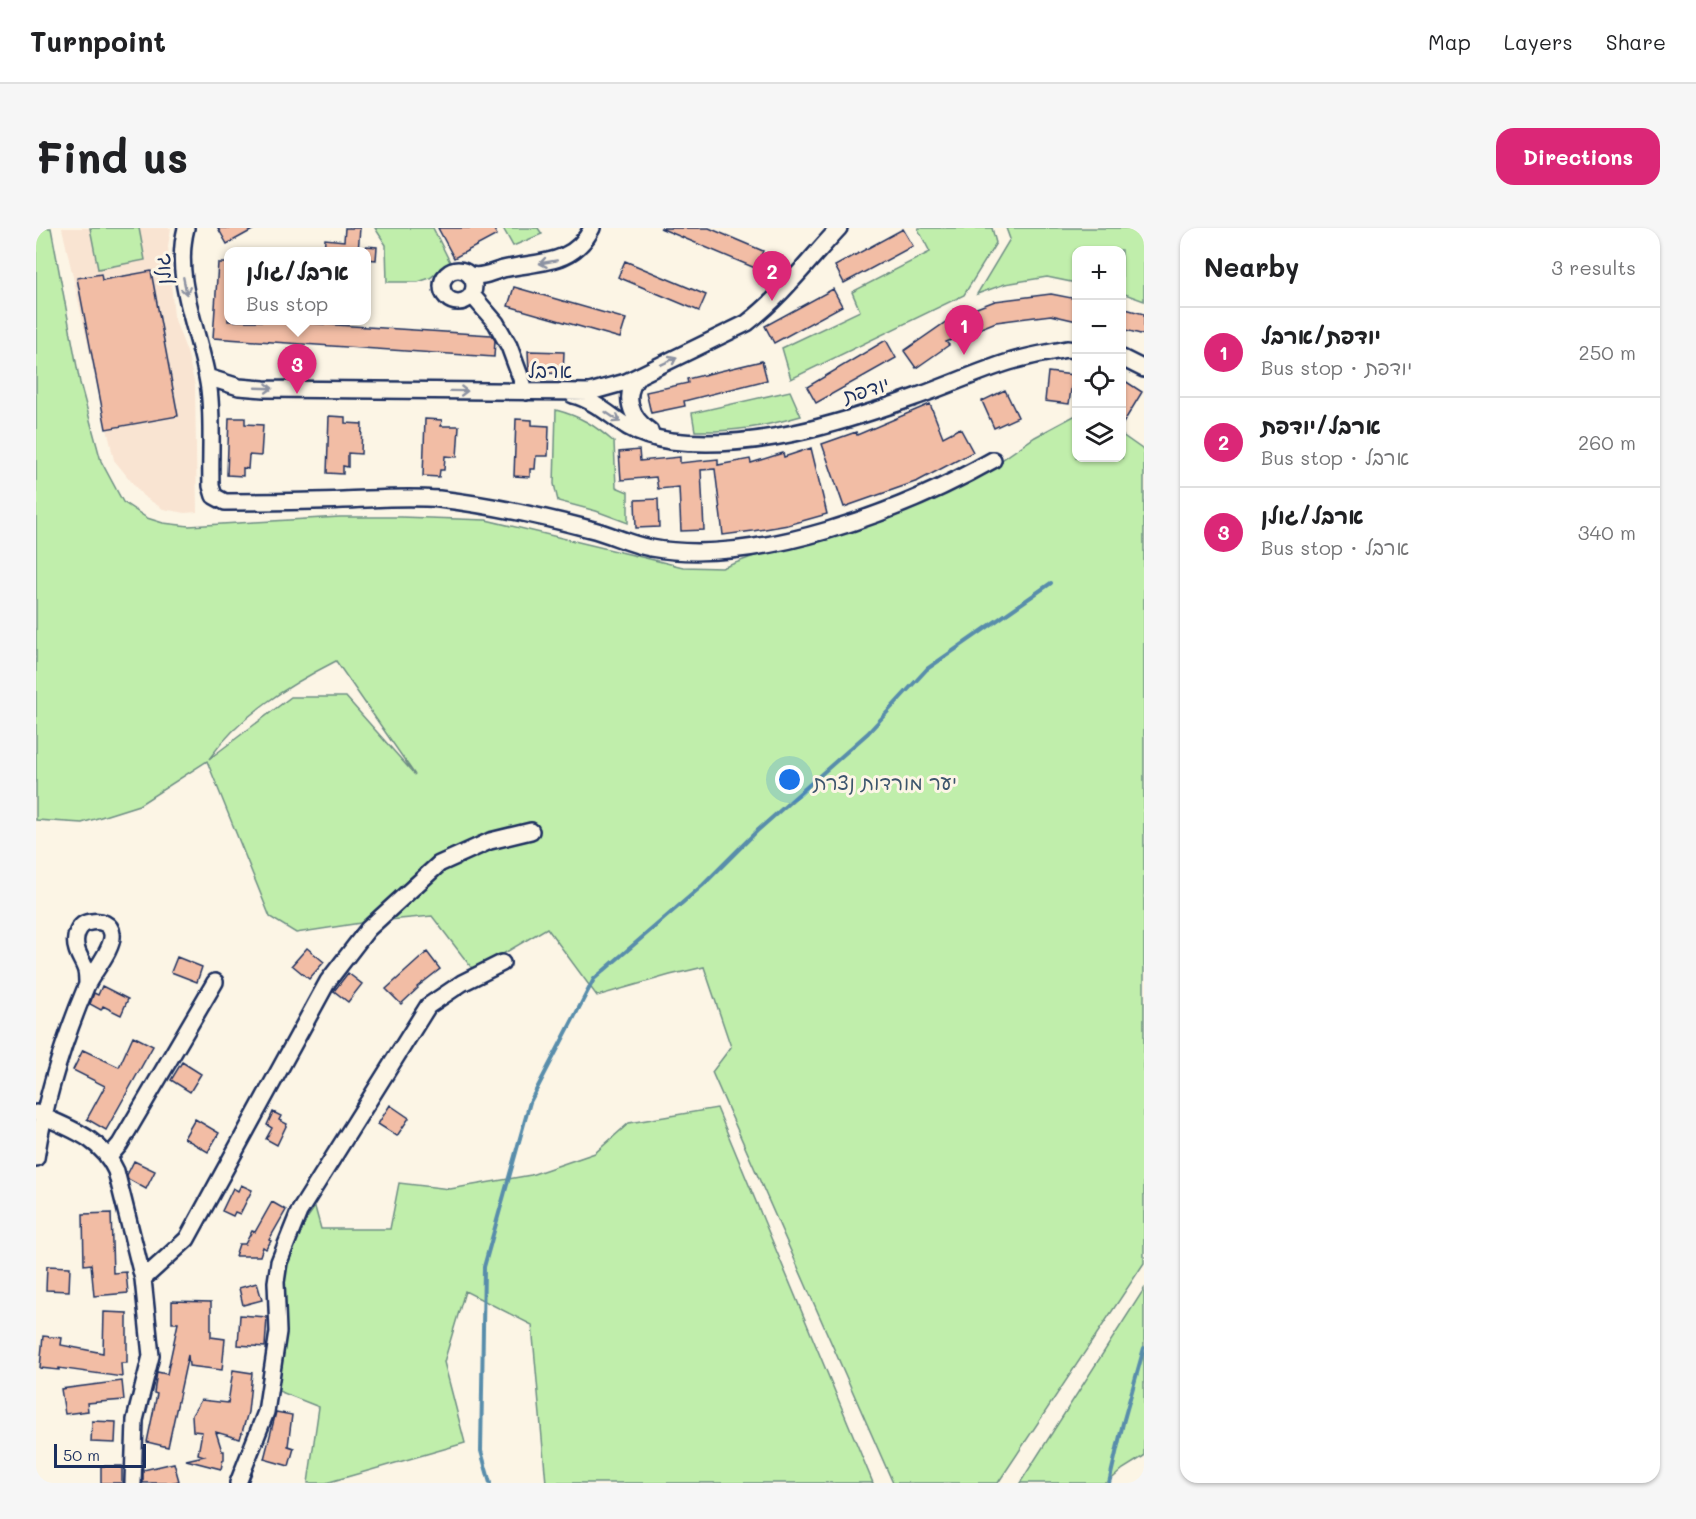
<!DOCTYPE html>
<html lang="en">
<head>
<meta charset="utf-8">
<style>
  :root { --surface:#fff; --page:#f6f6f6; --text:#202124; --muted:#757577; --line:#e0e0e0; --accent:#db2777 }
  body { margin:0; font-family:Mali,"Playpen Sans Hebrew",sans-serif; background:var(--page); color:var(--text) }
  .controls { position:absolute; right:18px; top:18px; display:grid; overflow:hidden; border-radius:12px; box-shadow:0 2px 4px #0004 }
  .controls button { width:54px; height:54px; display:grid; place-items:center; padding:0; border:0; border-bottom:2px solid var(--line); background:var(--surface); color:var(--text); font:30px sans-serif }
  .scale { position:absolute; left:18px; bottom:15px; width:92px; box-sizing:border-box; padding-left:6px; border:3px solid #1b2f5e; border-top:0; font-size:16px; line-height:21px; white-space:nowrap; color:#1b2f5e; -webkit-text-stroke:4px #fcf5e5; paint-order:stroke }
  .you { position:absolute; left:754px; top:552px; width:21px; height:21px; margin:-15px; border:4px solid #fff; border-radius:50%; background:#1a73e8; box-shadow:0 0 0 9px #1a73e833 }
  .badge { display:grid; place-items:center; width:39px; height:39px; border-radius:50%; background:var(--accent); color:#fff; font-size:20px; font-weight:700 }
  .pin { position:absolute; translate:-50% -50px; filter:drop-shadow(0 2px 3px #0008) }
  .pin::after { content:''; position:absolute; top:32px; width:21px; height:18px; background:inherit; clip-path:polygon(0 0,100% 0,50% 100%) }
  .popup { position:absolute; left:188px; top:19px; width:147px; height:78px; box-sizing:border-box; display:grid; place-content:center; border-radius:12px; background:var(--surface); filter:drop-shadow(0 2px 4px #0005); font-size:20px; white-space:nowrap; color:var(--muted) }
  .popup b { font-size:22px; color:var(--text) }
  .popup::after { content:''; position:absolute; left:50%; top:100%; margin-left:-12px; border:12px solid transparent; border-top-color:var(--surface) }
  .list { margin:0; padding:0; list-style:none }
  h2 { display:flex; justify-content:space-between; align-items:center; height:78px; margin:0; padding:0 24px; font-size:26px }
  h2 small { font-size:20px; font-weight:400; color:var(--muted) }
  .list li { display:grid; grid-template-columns:39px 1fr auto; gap:18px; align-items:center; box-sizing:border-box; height:90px; padding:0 24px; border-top:2px solid var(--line) }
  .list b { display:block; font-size:22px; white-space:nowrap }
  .list p { margin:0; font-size:20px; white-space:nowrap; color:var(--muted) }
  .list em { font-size:20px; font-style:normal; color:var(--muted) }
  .icon { flex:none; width:33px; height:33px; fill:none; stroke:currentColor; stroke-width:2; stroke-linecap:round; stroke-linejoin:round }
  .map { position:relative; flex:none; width:1108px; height:1255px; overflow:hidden; border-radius:18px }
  header { display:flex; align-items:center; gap:36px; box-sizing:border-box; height:84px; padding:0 30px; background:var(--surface); border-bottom:2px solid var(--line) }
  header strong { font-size:28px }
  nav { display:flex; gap:33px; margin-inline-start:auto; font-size:21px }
  .intro { display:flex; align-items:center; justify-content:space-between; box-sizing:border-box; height:144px; padding:0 36px }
  h1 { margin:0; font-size:42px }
  .button { padding:15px 27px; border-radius:18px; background:var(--accent); color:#fff; font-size:21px; font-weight:700 }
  main { display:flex; gap:36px; padding:0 36px }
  aside { flex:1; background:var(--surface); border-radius:18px; box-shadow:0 2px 4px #0004 }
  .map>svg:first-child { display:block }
  .built { fill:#f9e4d2 }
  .green { fill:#c0eeab; stroke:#6e8e84; stroke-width:1.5; fill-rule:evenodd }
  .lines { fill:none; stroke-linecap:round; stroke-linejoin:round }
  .stream { stroke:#588dab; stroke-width:4 }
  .building { fill:#f2bda5; stroke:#1b2f5e; stroke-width:1.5 }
  .minor-casing { stroke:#1b2f5e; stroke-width:20 }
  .minor { stroke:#fcf5e5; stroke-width:15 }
  .oneway { stroke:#8c92a2 }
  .labels { text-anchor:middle; stroke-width:6; stroke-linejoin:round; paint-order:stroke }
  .street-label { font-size:20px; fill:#1b2f5e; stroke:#fcf5e5 }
  .park-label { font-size:20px; fill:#3c556d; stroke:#fcf5e5 }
</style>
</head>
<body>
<header>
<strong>Turnpoint</strong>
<nav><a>Map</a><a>Layers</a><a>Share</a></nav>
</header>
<div class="intro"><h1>Find us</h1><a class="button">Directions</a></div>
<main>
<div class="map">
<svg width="1108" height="1255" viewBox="0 0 1108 1255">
  <rect width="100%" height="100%" fill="#fcf5e5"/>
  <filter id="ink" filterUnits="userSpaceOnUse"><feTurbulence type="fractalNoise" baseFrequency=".0167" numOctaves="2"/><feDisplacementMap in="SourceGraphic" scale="12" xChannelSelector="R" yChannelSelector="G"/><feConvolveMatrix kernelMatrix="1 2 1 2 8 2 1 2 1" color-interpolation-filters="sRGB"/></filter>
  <g filter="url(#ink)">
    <path class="built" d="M 26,0 L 135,0 L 132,18 L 138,89 L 152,127 L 159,158 L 161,284 L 149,285 L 127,281 L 107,268 L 78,232 Z"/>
    <path class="green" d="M 0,0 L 15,0 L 44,155 L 65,233 L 87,274 L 111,290 L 127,295 L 153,298 L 304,289 L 365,289 L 450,292 L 647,339 L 686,340 L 954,240 L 999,209 L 1038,188 L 1040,188 L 1040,230 L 1086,230 L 1086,207 L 1106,221 L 1108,224 L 1108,1035 L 962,1255 L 857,1255 L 676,844 L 695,819 L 668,739 L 634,747 L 561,768 L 511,700 L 438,743 L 396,688 L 331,694 L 260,705 L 234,689 L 171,533 L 103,577 L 46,595 L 0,592 ZM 300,433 L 379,547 L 310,469 L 255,469 L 173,531 C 204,487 253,457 300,433 Z
      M 54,0 L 103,0 L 109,32 L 62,41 Z
      M 339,0 L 397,0 L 414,34 L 394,50 L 382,54 L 351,54 L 350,17 Z
      M 467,0 L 502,0 L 506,6 L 477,18 Z
      M 883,0 L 956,0 L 960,15 L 928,67 L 755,151 L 746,120 L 824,83 L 816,64 L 894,24 L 882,1 Z
      M 970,0 L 1108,0 L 1108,73 L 1086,65 L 1086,22 L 1040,22 L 1040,55 L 1011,49 L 969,56 L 941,66 L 974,11 Z
      M 754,163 L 765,188 C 726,199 699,204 659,203 L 656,185 Z
      M 520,182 C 546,189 558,197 578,214 L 580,259 L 592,264 L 592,295 L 560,283 L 522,273 L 518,256 Z
      M 681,880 L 837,1255 L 510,1255 L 496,1097 L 429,1063 L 408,1134 L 429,1215 L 290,1255 L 272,1255 L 283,1179 L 240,1162 L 236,1040 L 279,979 L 285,1001 L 354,1001 L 363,955 L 414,961 L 495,947 L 559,925 L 593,895 Z
      M 1108,1061 L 1108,1228 L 1087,1241 L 1071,1255 L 984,1255 Z"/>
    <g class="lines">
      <path class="stream" d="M 454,1255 L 445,1223 L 448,1039 L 494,874 L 558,751 L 667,657 L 721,603 L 832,505 L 891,441 L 1015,355
        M 1073,1255 L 1087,1195 L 1108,1120"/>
    </g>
    <path class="building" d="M 182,0 L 220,0 L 191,16 Z
      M 309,0 L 324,0 L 322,24 L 288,24 L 289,11 L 308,13 Z
      M 402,0 L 457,0 L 461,7 L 418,30 Z
      M 624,0 L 673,0 L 727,23 L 719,40 Z
      M 867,1 L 877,18 L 808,55 L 799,38 Z
      M 330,18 L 341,19 L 340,32 L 330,31 Z
      M 589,33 L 670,67 L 663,83 L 582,49 Z
      M 182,35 L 192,35 L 192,93 L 239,93 L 455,107 L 459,112 L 458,129 L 177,110 Z
      M 115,43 L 142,188 L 70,201 L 41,50 L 65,46 L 66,52 Z
      M 478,59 L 590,91 L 584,110 L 472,78 Z
      M 797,61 L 806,78 L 738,115 L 729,98 Z
      M 1015,66 L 1041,71 L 1041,93 L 1015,87 L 960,94 L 910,114 L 913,117 L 880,140 L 868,123 L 917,89 L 959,73 Z
      M 1086,80 L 1108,86 L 1108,107 L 1086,101 Z
      M 850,112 L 860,130 L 780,175 L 771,159 Z
      M 492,123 L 528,124 L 527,146 L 493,144 Z
      M 726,133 L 731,152 L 648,173 L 649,178 L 615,185 L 610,164 L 652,155 L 651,151 Z
      M 1012,144 L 1037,147 L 1033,176 L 1009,173 Z
      M 1086,151 L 1106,164 L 1086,197 Z
      M 969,162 L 982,189 L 958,200 L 946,173 Z
      M 894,176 L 907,209 L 924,200 L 937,224 L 882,253 L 808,279 L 786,216 L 820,204 L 821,207 Z
      M 293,188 L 309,189 L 309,195 L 326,196 L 325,226 L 312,225 L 312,239 L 307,238 L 307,246 L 291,245 Z
      M 193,190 L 209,190 L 209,196 L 227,197 L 225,228 L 213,227 L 212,241 L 207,240 L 207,248 L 191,247 Z
      M 389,191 L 406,192 L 405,198 L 423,198 L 421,229 L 409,228 L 408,242 L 404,242 L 403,249 L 387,248 Z
      M 480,191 L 496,192 L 496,197 L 513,198 L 512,228 L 500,228 L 499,241 L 494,241 L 494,249 L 478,248 Z
      M 775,220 L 791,286 L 752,297 L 717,303 L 687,307 L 679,241 L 665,242 L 668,302 L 645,303 L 643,259 L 622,261 L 620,249 L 585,252 L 583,224 L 603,222 L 604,233 L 644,229 L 644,235 L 682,231 L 682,237 L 714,231 L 715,235 L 747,225 L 748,229 Z
      M 622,271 L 623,299 L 600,300 L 599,272 Z
      M 271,720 L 288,734 L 273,751 L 256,737 Z
      M 391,724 L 404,741 L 381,759 L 382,760 L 365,776 L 350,761 Z
      M 141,729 L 166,739 L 161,754 L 135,744 Z
      M 312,745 L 326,756 L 312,774 L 298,763 Z
      M 66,758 L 92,771 L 85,787 L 67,778 L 65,782 L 54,776 L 58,765 L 62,767 Z
      M 97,808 L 117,818 L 70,902 L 51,891 L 69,858 L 37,842 L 47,822 L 83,839 Z
      M 146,834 L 165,846 L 154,864 L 135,852 Z
      M 354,877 L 373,890 L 361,908 L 342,896 Z
      M 237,884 L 245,888 L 243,892 L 251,896 L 241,917 L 230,911 L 236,900 L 231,897 Z
      M 159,891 L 183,905 L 172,924 L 148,910 Z
      M 98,933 L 119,943 L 110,961 L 92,951 L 91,947 Z
      M 205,957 L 216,962 L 204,986 L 199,984 L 197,988 L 186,983 L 197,960 L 202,963 Z
      M 236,974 L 250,982 L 233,1012 L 235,1013 L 230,1021 L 227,1019 L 224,1028 L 199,1028 L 203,1016 L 209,1016 L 216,1003 L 219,1004 Z
      M 75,985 L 77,1045 L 90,1044 L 92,1065 L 58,1068 L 55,1036 L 48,1037 L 47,986 Z
      M 11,1038 L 34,1039 L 33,1063 L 10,1062 Z
      M 221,1055 L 226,1072 L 207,1077 L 203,1060 Z
      M 136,1073 L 175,1074 L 175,1109 L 189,1111 L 186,1142 L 153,1138 L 152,1127 L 132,1219 L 111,1214 L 121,1166 L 118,1165 L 121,1144 L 131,1146 L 142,1095 L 136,1095 Z
      M 68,1084 L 91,1085 L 91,1135 L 85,1135 L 86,1149 L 23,1140 L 23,1142 L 4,1140 L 7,1108 L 26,1110 L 25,1117 L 67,1125 Z
      M 204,1087 L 231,1089 L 229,1119 L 202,1117 Z
      M 197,1142 L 216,1145 L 212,1184 L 204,1211 L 180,1204 L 186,1223 L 188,1223 L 188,1232 L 187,1232 L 185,1241 L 150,1232 L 168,1228 L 162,1226 L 166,1204 L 157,1203 L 156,1187 L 165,1172 L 192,1175 Z
      M 86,1153 L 88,1172 L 51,1175 L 52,1183 L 29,1186 L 25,1161 Z
      M 240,1184 L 256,1187 L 252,1218 L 258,1220 L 253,1238 L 228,1231 Z
      M 56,1193 L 80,1194 L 79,1215 L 55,1214 Z
      M 138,1235 L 143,1253 L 134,1255 L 107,1255 L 107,1242 Z
      M 65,1238 L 86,1238 L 86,1255 L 65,1255 Z"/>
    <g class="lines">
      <defs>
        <path id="minor" d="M 150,0 C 136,55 166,107 173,161 C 177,192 174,227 175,258 L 178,268 L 189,274 C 228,274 268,274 307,272 C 339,271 371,268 403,271 C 454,277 505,288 554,301 C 575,306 595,317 615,320 C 720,339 867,283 957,232
          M406 58a16 16 0 1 1 32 0a16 16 0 1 1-32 0Z
          M 435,47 C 446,50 456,44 467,41 C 503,33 537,38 556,0
          M 436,67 L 460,95 L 473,118 L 490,164
          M 1086,130 L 1108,141
          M 603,148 C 586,166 594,190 614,203
          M 171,149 L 203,159 L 228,161 L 554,164 L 590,154 L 711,95 C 746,68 773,32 803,0
          M 537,167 C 557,172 575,188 592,199 C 604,206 621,211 635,213 C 717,223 803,196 879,169 C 911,158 941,144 973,134 C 992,128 1011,125 1031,121 L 1040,122
          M 0,885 C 32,900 65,909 80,943 L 107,1051 L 115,1128 L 99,1192 L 97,1255
          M 73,929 L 84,916 L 179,754
          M 0,930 C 9,871 27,814 50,759 C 56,745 78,721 76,706 C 75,696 65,692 55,694 C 42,695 37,710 41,722 C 43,729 48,735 50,743 C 51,747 51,752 51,757
          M 107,1051 L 151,1011 L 292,753 L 332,701 L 403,636 L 454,613 L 495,603
          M 202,1255 L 230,1184 L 242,1104 L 240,1054 L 243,1034 L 263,984 L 392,778 L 426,755 L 466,735"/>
      </defs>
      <use href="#minor" class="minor-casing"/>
      <use href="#minor" class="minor"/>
    </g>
    <defs><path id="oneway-shaft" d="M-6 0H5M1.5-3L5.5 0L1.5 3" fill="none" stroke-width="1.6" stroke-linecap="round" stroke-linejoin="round" transform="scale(1.5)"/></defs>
    <g class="oneway">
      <use href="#oneway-shaft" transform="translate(512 34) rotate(170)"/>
      <use href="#oneway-shaft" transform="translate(149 58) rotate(79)"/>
      <use href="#oneway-shaft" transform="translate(633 133) rotate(-26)"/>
      <use href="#oneway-shaft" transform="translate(228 160) rotate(2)"/>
      <use href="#oneway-shaft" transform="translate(423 163) rotate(1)"/>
      <use href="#oneway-shaft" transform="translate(577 189) rotate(34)"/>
    </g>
  </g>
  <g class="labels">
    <g class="street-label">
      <text transform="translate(127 41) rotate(-94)" y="7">גולן</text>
      <text x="514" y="150">ארבל</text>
      <text transform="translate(830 162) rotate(-17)" y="7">יודפת</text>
    </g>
    <g class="park-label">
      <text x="849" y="562">יער מורדות נצרת</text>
    </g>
  </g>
</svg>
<div class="controls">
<button>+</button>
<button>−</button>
<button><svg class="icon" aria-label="locate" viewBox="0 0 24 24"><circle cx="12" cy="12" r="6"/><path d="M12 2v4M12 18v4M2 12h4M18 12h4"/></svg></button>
<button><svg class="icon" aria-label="layers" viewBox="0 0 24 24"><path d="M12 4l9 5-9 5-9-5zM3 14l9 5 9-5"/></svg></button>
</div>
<div class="scale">50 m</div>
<div class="you"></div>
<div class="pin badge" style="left:928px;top:127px">1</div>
<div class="pin badge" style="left:736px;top:73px">2</div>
<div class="pin badge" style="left:261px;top:166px">3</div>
<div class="popup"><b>ארבל/גולן</b>Bus stop</div>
</div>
<aside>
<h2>Nearby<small>3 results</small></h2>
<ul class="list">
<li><span class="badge">1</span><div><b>יודפת/ארבל</b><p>Bus stop · יודפת</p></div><em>250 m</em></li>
<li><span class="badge">2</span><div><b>ארבל/יודפת</b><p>Bus stop · ארבל</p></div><em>260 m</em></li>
<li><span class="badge">3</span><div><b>ארבל/גולן</b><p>Bus stop · ארבל</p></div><em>340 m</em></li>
</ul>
</aside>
</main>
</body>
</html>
